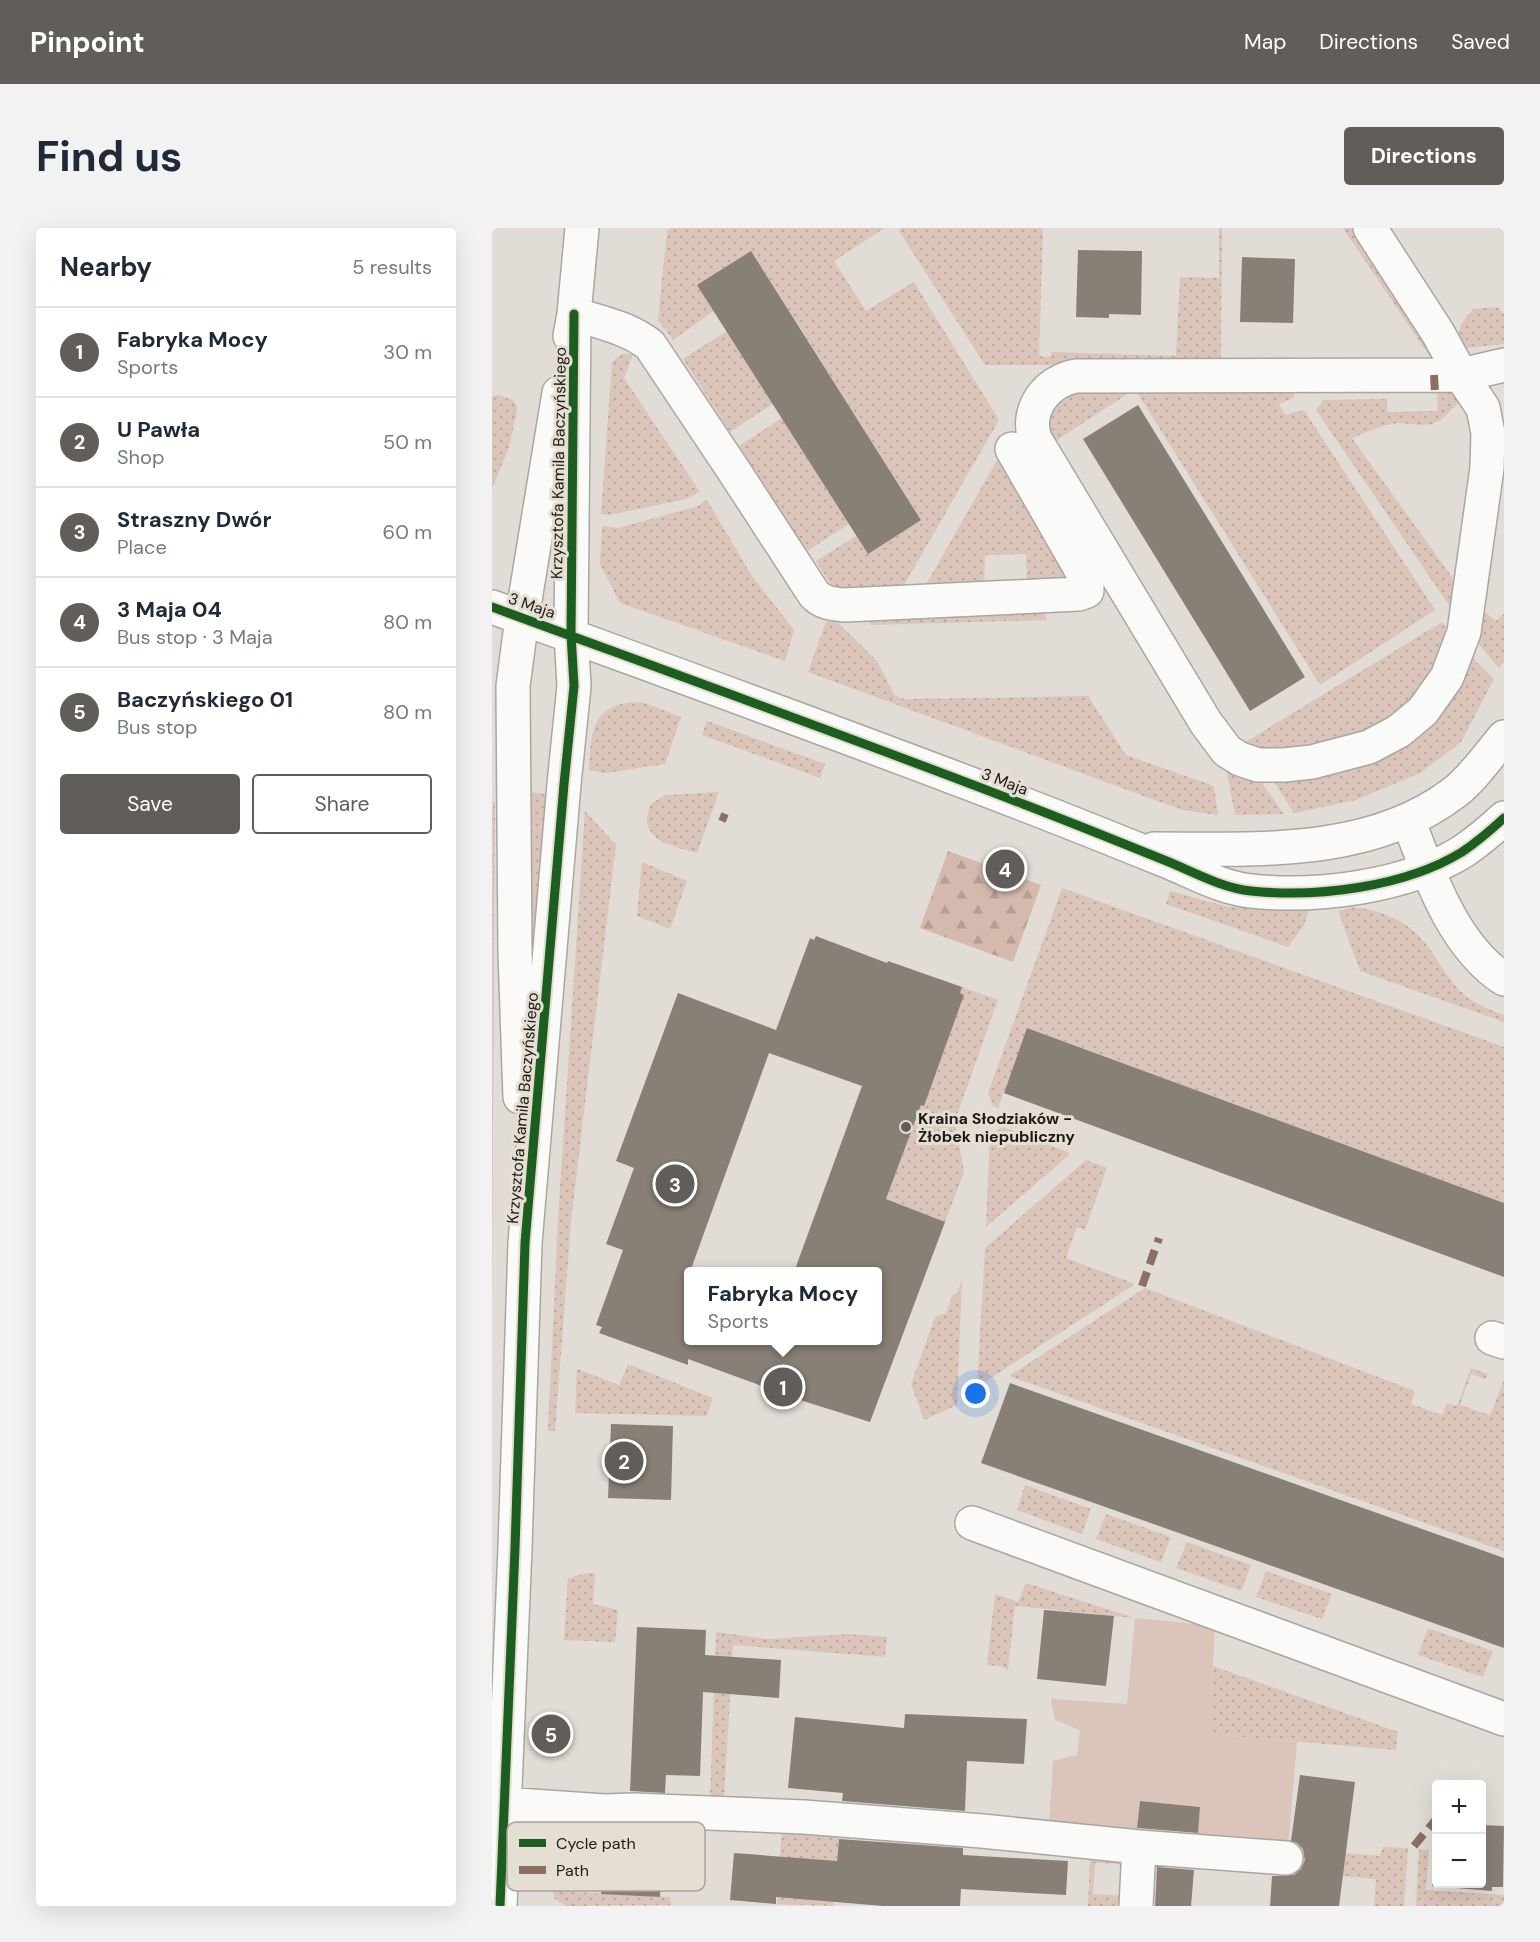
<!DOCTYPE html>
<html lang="en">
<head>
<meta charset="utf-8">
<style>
  :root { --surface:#fff; --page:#f2f2f3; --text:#1f2937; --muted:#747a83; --line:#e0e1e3; --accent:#615e59 }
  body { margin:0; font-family:"DM Sans",sans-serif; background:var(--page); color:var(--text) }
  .controls { position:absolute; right:18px; bottom:18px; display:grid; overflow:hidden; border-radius:6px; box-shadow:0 6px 24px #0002 }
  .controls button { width:54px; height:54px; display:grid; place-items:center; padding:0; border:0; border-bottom:2px solid var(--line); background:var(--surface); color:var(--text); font:30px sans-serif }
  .you { position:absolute; left:484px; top:1166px; width:21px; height:21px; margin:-15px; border:4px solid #fff; border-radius:50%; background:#1a73e8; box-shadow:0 0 0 9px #1a73e833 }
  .badge { display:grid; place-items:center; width:39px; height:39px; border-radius:50%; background:var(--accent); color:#fff; font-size:20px; font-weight:700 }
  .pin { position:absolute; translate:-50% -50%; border:3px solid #fff; box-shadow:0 2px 6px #0006 }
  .popup { position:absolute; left:192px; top:1039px; width:198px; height:78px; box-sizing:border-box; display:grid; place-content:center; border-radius:6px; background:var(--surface); filter:drop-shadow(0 2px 4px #0005); font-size:20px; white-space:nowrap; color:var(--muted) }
  .popup b { font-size:22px; color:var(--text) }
  .popup::after { content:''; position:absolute; left:50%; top:100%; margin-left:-12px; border:12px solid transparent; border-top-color:var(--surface) }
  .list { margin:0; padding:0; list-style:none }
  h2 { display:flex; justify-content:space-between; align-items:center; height:78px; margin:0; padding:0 24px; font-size:26px }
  h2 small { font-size:20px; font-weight:400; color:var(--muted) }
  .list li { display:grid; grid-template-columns:39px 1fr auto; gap:18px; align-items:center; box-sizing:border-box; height:90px; padding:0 24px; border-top:2px solid var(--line) }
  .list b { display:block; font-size:22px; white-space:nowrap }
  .list p { margin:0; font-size:20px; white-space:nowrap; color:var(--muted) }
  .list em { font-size:20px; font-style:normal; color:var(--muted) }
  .actions { display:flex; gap:12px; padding:18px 24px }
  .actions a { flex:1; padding:14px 0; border:2px solid var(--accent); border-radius:6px; text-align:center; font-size:21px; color:var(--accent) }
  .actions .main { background:var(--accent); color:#fff }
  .map { position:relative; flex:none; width:1012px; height:1678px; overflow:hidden; border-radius:6px }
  header { display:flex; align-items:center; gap:36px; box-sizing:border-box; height:84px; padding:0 30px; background:var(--accent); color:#fff }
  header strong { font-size:28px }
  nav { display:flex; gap:33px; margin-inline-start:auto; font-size:21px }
  .intro { display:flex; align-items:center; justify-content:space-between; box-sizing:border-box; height:144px; padding:0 36px }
  h1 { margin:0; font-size:42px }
  .button { padding:15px 27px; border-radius:6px; background:var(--accent); color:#fff; font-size:21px; font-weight:700 }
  main { display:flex; gap:36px; padding:0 36px }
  aside { flex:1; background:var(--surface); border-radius:6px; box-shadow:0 6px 24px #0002 }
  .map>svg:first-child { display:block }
  .grass { fill:url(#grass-dots) }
  .forest { fill:url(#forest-firs) }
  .garden { fill:#dbc4b9 }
  .building { fill:#888076; fill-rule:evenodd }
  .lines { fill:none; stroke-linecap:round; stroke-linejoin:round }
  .minor-casing { stroke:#a9a7a2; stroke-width:36 }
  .minor { stroke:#fafaf9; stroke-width:33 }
  .quiet { stroke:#8d6e63; stroke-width:8; stroke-dasharray:15 8; stroke-linecap:butt }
  .cycleway-casing { stroke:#e5ded2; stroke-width:13 }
  .cycleway { stroke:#1b5e20; stroke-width:9 }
  .poi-dot { fill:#615e59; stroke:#e5ded2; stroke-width:2 }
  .labels { text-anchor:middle; stroke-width:6; stroke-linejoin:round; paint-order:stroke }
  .street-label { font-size:16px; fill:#1c1a15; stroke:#e5ded2 }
  .poi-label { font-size:16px; font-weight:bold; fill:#1c1a15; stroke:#e5ded2; text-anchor:start }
  .key { fill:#e5ded2; stroke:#a9a399; stroke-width:1.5 }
  .key-label { font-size:16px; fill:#1c1a15 }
</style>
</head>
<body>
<header>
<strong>Pinpoint</strong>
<nav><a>Map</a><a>Directions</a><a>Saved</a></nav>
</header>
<div class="intro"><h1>Find us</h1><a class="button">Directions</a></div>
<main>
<aside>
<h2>Nearby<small>5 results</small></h2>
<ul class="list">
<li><span class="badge">1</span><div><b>Fabryka Mocy</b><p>Sports</p></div><em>30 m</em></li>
<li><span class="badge">2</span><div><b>U Pawła</b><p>Shop</p></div><em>50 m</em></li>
<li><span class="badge">3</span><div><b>Straszny Dwór</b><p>Place</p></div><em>60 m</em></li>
<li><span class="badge">4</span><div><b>3 Maja 04</b><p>Bus stop · 3 Maja</p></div><em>80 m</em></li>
<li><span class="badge">5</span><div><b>Baczyńskiego 01</b><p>Bus stop</p></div><em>80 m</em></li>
</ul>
<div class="actions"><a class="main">Save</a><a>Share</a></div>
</aside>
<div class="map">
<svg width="1012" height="1678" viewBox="0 0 1012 1678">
  <defs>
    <pattern id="grass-dots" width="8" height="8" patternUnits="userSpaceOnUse" patternTransform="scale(1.5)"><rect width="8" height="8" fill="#dbc4b9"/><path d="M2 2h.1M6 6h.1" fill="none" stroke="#bba89e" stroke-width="1.8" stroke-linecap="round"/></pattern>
    <pattern id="forest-firs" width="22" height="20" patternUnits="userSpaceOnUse" patternTransform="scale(1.5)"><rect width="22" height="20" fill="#d5b9ac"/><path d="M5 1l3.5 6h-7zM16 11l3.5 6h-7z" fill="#b69e93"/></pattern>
  </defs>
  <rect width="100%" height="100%" fill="#e1ddd6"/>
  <path class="grass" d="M 180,0 L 390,0 L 391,1 L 342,33 L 374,83 L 422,54 L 507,192 L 411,359 L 346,359 L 338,355 L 324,333 L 364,308 L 376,325 L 429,291 L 259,23 L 206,57 L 222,83 L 181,112 L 166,92 L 175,2 Z
    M 408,0 L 551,0 L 547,128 L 558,129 L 560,124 L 684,128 L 688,49 L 727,50 L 727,0 L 730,0 L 729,130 L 730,132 L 754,137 L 493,137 L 407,3 Z
    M 851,0 L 863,0 L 944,130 L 940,132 Z
    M 1006,79 L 1012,86 L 1012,116 L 975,120 L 969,116 L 966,110 L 969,96 L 981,81 Z
    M 235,103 L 281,176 L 238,204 L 191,131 Z
    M 131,126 L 141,126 L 132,150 L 208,264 L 194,271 L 117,287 L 109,286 L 120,135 L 124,130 Z
    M 611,157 L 797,159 L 803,169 L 787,176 L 793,187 L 812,182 L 943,382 L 828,457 L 643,161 L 559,216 C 536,171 575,160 611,157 Z
    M 945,162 L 960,163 L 969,172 L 949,192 L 940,196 L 931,197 L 905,195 L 890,198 L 860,210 L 965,356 L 961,383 L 824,182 L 831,172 L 895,171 L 895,184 L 946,183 Z
    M 6,167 L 21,172 L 25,178 L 25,183 L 17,219 L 0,261 L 0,168 Z
    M 290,190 L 357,296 L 315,323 L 247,218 Z
    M 512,220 L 576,352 L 535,356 L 534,326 L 493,327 L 492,357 L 432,360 Z
    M 215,272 L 260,348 L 302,402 L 293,433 L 128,375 L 108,336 L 110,298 L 126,300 L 206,278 Z
    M 988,380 L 1004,393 L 1012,386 L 1012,433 L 1007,440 L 979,407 Z
    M 544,383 C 550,384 554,385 555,392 L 379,397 L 372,388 Z
    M 340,389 L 385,433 L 402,467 L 412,471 L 596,468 L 634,527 L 722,558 L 726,587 L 691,582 L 676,577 L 316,444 L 333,396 Z
    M 950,394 L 956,401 L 941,456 L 876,509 L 774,525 L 752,515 Z
    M 977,426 L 1002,451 L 969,514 L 928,545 L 864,572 L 802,585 L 777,546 L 850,536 Z
    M 141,474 L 153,475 L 189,489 L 173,536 L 113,545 L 97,542 C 99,507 98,478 141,474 Z
    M 215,493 L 333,536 L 328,550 L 210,507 Z
    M 734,540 L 765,548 L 792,586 L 743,587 Z
    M 37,564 L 55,566 L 43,733 L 39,734 Z
    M 227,564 L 205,625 C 189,620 158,616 155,594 C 154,589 157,581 159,576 L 173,567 Z
    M 3,574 L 0,1081 L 0,575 Z
    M 93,583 L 124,617 L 79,993 L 63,1203 L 56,1203 L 66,991 Z
    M 150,634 L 195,653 L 178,701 L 145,688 Z
    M 570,660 L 1012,819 L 1012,975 L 536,800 L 506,880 L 501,878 L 496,865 Z
    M 678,663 L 737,679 L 817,682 L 812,697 L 796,719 L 674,676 Z
    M 861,679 C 891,682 920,695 937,720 C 949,737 958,755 974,768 C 986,777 998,782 1012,787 L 1012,794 L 868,743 L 846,683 Z
    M 470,759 L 506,772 L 463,893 L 472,944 L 453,994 L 394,971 L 429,877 L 432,877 L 472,767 L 468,765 Z
    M 511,899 L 576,924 L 577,927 L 494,999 L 498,906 Z
    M 594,932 L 615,940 L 593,1002 L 585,999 L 574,1030 L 643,1056 L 485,1159 L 493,1020 Z
    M 470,1051 L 465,1177 L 432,1192 L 419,1156 L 443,1089 L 454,1085 L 461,1066 L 465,1066 Z
    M 653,1060 L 923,1163 L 919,1176 L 950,1187 L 955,1175 L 965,1178 L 979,1140 L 996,1146 L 993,1151 L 979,1146 L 968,1177 L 998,1187 L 1012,1152 L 1012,1323 L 517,1148 Z
    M 136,1136 L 221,1170 L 215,1188 L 83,1185 L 85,1141 L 127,1157 Z
    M 533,1257 L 599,1281 L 590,1306 L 525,1282 Z
    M 614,1286 L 679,1309 L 669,1334 L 604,1311 Z
    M 695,1314 L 759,1337 L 749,1363 L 684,1340 Z
    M 774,1343 L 840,1366 L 830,1391 L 764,1369 Z
    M 96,1345 L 103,1346 L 101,1376 L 126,1382 L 123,1414 L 72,1412 L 76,1350 Z
    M 534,1355 L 643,1390 L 523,1378 L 516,1442 L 508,1438 L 495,1437 L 503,1366 L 526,1374 Z
    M 936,1400 L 1001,1423 L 991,1449 L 926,1427 Z
    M 224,1404 L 276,1411 L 356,1406 L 395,1409 L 393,1429 L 241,1417 L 232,1571 L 218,1571 Z
    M 721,1438 L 906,1504 L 904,1522 L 717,1506 Z
    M 290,1600 L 347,1605 L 341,1678 L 285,1676 Z
    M 891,1619 L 916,1620 L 912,1678 L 882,1678 L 884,1651 L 794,1643 L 796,1620 L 888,1628 Z
    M 927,1621 L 937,1622 L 934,1662 L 1012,1667 L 1012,1678 L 924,1678 Z
    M 598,1627 L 630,1629 L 634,1636 L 603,1635 L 601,1666 L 632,1668 L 631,1678 L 596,1678 Z
    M 61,1663 L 178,1669 L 179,1677 L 74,1678 L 62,1670 Z"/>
  <path class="forest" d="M 456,623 L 549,657 L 521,734 L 428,700 Z"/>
  <path class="garden" d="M 643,1390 L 723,1398 L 717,1506 L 805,1514 L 796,1620 L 705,1612 L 708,1579 L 648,1573 L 645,1606 L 557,1597 L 561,1533 L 585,1527 L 588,1502 L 563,1492 L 559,1471 L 635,1476 Z"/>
  <path class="building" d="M 586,22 L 650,23 L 649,87 L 617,86 L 617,90 L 584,89 Z
    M 259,23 L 429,292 L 376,326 L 205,57 Z
    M 750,29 L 803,31 L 801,95 L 748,94 Z
    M 646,177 L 813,449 L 758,483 L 591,211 Z
    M 324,708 L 395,735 L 396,733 L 470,759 L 468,765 L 472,767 L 432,878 L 429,877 L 394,971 L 453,994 L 378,1194 L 308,1172 L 196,1131 L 196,1137 L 107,1105 L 110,1099 L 104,1097 L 131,1022 L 114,1016 L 142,940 L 124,933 L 186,765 L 284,802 L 318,710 L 322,712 ZM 277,825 L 370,858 L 302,1044 L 386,1044 L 386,1113 L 196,1113 L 196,1044 L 198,1044 Z
    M 535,800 L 1012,975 L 1012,1049 L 512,865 Z
    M 518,1155 L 1012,1330 L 1012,1420 L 489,1235 Z
    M 119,1196 L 181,1198 L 179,1272 L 116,1270 Z
    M 552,1382 L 622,1388 L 614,1458 L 545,1451 Z
    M 145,1399 L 214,1402 L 213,1427 L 289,1432 L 287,1470 L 211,1464 L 208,1548 L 174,1547 L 173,1565 L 138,1563 Z
    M 413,1486 L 535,1491 L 532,1536 L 475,1533 L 473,1583 L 350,1573 L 351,1565 L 296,1560 L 303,1489 L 412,1500 Z
    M 808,1547 L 863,1554 L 847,1678 L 778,1678 L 780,1648 L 802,1647 L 809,1641 L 813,1632 L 811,1621 L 805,1615 L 799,1613 Z
    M 648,1573 L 708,1579 L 706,1605 L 645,1600 Z
    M 944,1594 L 945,1656 L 990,1656 L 990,1597 L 1012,1598 L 1011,1659 L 1000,1659 L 1000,1663 L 940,1658 Z
    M 137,1601 L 171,1602 L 168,1669 L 109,1666 L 112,1606 L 136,1607 Z
    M 347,1611 L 471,1620 L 471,1627 L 576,1633 L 574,1667 L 469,1661 L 468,1678 L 391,1678 L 284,1669 L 284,1676 L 238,1672 L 242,1625 L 345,1633 Z
    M 665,1639 L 702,1642 L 699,1678 L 663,1678 Z"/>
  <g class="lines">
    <defs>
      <path id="minor" d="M 878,0 L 946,105 L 969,147 L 991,180 L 996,205 L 995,240 L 972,404 L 955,449 L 931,483 L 907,503 L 877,519 L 820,534 L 792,537 L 766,537 L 748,531 L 735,523 L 714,495 L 543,211 C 533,181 555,153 584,148 L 969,147 L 1012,137
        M 82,86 C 107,94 137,100 158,117 L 242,243 L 322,366 C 330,375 341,376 353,377 L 587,366 L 595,363 L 595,352 L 520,221
        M 78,108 L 82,86 L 90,0
        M 0,379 C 177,444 355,508 531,576 C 578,594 625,613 672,632 C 700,643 729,660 759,663 C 825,670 913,659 970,624 C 985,614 999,602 1012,590
        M 916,592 C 937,646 961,718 1012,751
        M 662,621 C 762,621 879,629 963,564 C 982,549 997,527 1012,509
        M 28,869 L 23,725 L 21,458 L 30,390 L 67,165
        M 1000,1110 L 1012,1114
        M 480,1295 L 1012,1491
        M 11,1576 L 112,1583 L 142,1582 L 312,1589 L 490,1603 L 647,1619 L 794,1630
        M 8,1678 L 23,1320 L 33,1015 L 72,556 L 82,458 L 79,406 L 82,86
        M 644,1678 L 647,1619"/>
    </defs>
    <use href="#minor" class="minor-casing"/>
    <use href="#minor" class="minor"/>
    <path class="quiet" d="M 942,147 L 943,165
      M 228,588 L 235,591
      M 650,1058 L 667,1010
      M 922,1618 L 945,1590"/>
    <defs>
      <path id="cycleway" d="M 0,379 C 177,444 355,508 531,576 C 578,594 625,613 672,632 C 700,643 729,660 759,663 C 825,670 913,659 970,624 C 985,614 999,602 1012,590
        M 8,1678 L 23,1320 L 33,1015 L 72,556 L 82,458 L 79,406 L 82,86"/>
    </defs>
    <use href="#cycleway" class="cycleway-casing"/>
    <use href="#cycleway" class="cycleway"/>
  </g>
  <circle class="poi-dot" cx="414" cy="899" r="6"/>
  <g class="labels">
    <g class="street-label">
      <text transform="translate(66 235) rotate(-89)" y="6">Krzysztofa Kamila Baczyńskiego</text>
      <text transform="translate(40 377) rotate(19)" y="6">3 Maja</text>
      <text transform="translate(513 553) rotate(21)" y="6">3 Maja</text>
      <text transform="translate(30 880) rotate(-85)" y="6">Krzysztofa Kamila Baczyńskiego</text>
    </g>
    <g class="poi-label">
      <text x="426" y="896">Kraina Słodziaków -<tspan x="426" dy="18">Żłobek niepubliczny</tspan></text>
    </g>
  </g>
  <rect x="15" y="1594" width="198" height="69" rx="9" class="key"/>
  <rect x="27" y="1611" width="27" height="8" fill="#1b5e20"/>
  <rect x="27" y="1638" width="27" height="8" fill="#8d6e63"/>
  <g class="key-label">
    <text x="64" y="1621">Cycle path</text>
    <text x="64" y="1648">Path</text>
  </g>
</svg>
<div class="controls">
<button>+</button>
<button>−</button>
</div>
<div class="you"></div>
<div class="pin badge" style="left:291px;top:1159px">1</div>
<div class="popup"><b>Fabryka Mocy</b>Sports</div>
<div class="pin badge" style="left:132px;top:1233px">2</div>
<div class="pin badge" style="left:183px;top:956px">3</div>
<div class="pin badge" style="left:513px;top:641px">4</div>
<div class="pin badge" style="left:59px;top:1506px">5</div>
</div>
</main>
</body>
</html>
